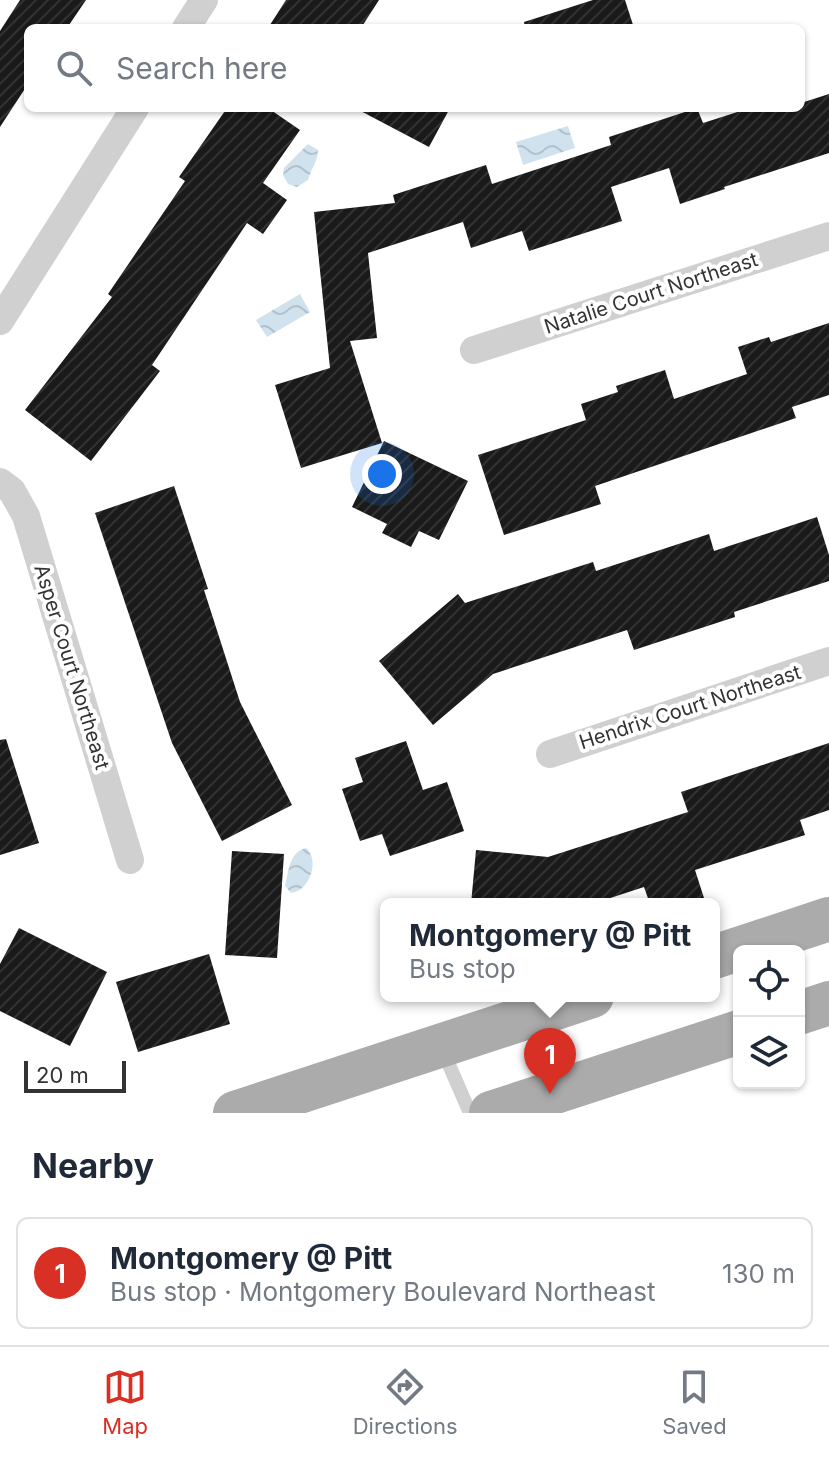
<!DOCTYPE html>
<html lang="en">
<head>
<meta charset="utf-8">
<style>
  :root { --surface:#fff; --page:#f6f6f7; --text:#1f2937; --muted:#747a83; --line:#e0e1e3; --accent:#d93025 }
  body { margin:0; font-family:Inter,sans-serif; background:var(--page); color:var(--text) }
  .controls { position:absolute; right:24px; bottom:24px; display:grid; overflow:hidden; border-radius:12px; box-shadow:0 2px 6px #0004 }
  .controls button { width:72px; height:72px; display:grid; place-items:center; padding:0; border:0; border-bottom:2px solid var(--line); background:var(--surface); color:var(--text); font:40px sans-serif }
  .scale { position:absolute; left:24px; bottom:20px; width:102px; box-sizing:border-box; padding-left:8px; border:4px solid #333; border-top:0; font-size:22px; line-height:28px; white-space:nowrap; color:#333; -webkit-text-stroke:6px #fff; paint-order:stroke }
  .you { position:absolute; left:382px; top:474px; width:28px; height:28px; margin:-20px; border:6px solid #fff; border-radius:50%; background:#1a73e8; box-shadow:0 0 0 12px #1a73e833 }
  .badge { display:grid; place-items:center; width:52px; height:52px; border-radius:50%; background:var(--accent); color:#fff; font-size:26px; font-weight:700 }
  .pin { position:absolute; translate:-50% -66px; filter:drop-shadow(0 2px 4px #0008) }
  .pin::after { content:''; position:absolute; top:42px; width:28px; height:24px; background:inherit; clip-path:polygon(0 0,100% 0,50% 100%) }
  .popup { position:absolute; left:380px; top:898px; width:340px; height:104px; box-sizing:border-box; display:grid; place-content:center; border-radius:12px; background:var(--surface); filter:drop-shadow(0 2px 6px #0005); font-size:26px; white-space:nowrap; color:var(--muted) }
  .popup b { font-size:30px; color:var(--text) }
  .popup::after { content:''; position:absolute; left:50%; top:100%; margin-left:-16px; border:16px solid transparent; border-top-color:var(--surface) }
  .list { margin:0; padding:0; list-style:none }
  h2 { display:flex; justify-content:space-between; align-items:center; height:104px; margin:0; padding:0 32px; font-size:34px }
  h2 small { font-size:26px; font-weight:400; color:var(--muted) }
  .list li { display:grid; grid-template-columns:52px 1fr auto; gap:24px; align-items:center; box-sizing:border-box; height:112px; margin:0 16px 16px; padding:0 16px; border:2px solid var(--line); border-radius:12px }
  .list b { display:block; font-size:30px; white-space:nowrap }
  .list p { margin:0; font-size:26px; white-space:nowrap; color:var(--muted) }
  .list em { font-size:26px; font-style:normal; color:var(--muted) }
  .icon { flex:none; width:44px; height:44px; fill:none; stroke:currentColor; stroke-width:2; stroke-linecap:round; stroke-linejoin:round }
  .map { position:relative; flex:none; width:829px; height:1113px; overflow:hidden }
  .search { position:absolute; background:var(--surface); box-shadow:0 2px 6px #0004; left:24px; right:24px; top:24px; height:88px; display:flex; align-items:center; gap:20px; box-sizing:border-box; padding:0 28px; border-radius:12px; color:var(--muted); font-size:30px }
  .sheet { height:232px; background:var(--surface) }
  nav { display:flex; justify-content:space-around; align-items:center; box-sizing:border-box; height:112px; border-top:2px solid var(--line); background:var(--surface); font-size:22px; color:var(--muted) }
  nav a { display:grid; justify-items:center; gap:4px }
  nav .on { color:var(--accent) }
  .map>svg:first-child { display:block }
  .water { fill:url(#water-waves) }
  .building { fill:url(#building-hatch) }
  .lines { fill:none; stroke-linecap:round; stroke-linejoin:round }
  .lane { stroke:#d0d0d0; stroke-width:14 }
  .street { stroke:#d0d0d0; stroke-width:28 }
  .primary { stroke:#ababab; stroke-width:44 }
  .labels { text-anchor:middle; stroke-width:8; stroke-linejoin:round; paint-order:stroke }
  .street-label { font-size:20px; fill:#333; stroke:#fff }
</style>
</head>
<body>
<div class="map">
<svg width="829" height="1113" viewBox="0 0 829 1113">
  <defs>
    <pattern id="water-waves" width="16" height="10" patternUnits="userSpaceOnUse" patternTransform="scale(2)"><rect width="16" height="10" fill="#cfe2ee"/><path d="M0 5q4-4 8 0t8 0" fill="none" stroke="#b2c2cd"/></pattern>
    <pattern id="building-hatch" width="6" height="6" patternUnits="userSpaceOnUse" patternTransform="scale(2)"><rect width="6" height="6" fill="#1a1a1a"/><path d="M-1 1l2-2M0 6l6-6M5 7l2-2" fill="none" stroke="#333"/></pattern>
  </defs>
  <rect width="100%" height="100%" fill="#fff"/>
  <path class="water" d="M 568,126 L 575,148 L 523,165 L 516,142 Z
    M 308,144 L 318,150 C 318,161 311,169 308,180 L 297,187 L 288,184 L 283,175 L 284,168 Z
    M 300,294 L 310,312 L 267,337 L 256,320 Z
    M 306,848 C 320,860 310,891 291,893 L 285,886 C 289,871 289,852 306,848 Z"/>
  <path class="building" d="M 20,0 L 86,0 L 67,28 L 28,28 L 28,84 L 0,127 L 0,31 Z
    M 286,0 L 379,0 L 361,28 L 268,28 Z
    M 593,0 L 625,0 L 634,28 L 525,28 L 524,22 Z
    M 829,94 L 829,153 L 724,187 L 725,189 L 680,204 L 669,168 L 611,187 L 622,221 L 529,251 L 522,231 L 471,248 L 463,222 L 368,253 L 377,338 L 350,341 L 382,443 L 301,468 L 275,385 L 330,368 L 314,212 L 395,203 L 393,195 L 486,165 L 492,184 L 611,145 L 609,137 L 697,108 L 703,123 L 750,108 L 801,108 L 801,103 Z
    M 227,108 L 268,108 L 300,130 L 263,183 L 287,200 L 263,234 L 247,223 L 152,365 L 160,371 L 91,461 L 25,410 L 112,297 L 108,294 L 185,181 L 179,177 Z
    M 355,108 L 450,108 L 429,147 Z
    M 829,323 L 829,395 L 792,407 L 796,418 L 595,486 L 601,504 L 504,535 L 478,455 L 586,420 L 581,404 L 618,392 L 616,386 L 665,370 L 674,399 L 747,374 L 738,347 L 769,337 L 771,342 Z
    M 384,441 L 468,481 L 439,540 L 419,531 L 411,547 L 382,533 L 387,524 L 352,507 Z
    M 174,486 L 208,589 L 204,590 L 240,702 L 292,805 L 222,841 L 172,743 L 95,513 Z
    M 817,517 L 829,555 L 829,581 L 734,612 L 735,617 L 634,650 L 627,630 L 493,674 L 433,725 L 379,661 L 458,594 L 465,603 L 593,562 L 596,571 L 709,534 L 714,551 Z
    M 6,739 L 39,843 L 0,855 L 0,740 Z
    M 406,741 L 423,790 L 447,782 L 464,831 L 390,856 L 382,834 L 360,841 L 342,789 L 363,782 L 355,758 Z
    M 829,743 L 829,810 L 800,820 L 805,835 L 695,870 L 704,898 L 685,904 L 650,904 L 644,887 L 592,904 L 471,904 L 476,850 L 548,857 L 688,812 L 681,792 Z
    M 232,851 L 284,854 L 277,958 L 225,955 Z
    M 19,928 L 107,972 L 70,1046 L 0,1011 L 0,964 Z
    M 209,954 L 230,1024 L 138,1052 L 116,982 Z"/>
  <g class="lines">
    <path class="lane" d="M 443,1051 L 470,1113"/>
    <path class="street" d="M 186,28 L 204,0
      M 0,321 L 135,108
      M 474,350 L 829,236
      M 0,482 L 12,491 L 26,516 L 130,860
      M 550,754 L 829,661"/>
    <path class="primary" d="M 714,957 L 829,919
      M 799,1013 L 829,1003
      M 235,1113 L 592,996
      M 491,1113 L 739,1032"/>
  </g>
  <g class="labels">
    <g class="street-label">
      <text transform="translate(651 293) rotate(-18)" y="7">Natalie Court Northeast</text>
      <text transform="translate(72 667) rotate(73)" y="7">Asper Court Northeast</text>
      <text transform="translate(690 707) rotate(-18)" y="7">Hendrix Court Northeast</text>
    </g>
  </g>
</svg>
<div class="controls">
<button><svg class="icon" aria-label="locate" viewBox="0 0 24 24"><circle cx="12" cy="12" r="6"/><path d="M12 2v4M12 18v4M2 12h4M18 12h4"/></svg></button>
<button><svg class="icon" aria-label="layers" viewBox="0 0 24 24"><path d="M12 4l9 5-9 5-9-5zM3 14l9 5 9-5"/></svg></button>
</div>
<div class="scale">20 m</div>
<div class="you"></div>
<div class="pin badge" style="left:550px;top:1094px">1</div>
<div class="popup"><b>Montgomery @ Pitt</b>Bus stop</div>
<div class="search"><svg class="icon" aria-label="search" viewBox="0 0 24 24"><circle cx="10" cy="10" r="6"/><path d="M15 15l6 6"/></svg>Search here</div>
</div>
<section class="sheet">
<h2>Nearby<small></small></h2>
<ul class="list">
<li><span class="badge">1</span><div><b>Montgomery @ Pitt</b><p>Bus stop · Montgomery Boulevard Northeast</p></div><em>130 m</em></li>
</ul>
</section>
<nav>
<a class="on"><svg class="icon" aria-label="map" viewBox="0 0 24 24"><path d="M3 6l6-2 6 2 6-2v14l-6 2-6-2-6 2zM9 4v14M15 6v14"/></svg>Map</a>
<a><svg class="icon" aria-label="directions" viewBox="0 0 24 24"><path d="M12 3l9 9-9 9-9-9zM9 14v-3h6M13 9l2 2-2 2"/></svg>Directions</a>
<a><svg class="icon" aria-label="saved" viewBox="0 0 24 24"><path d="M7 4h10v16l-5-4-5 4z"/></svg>Saved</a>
</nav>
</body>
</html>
